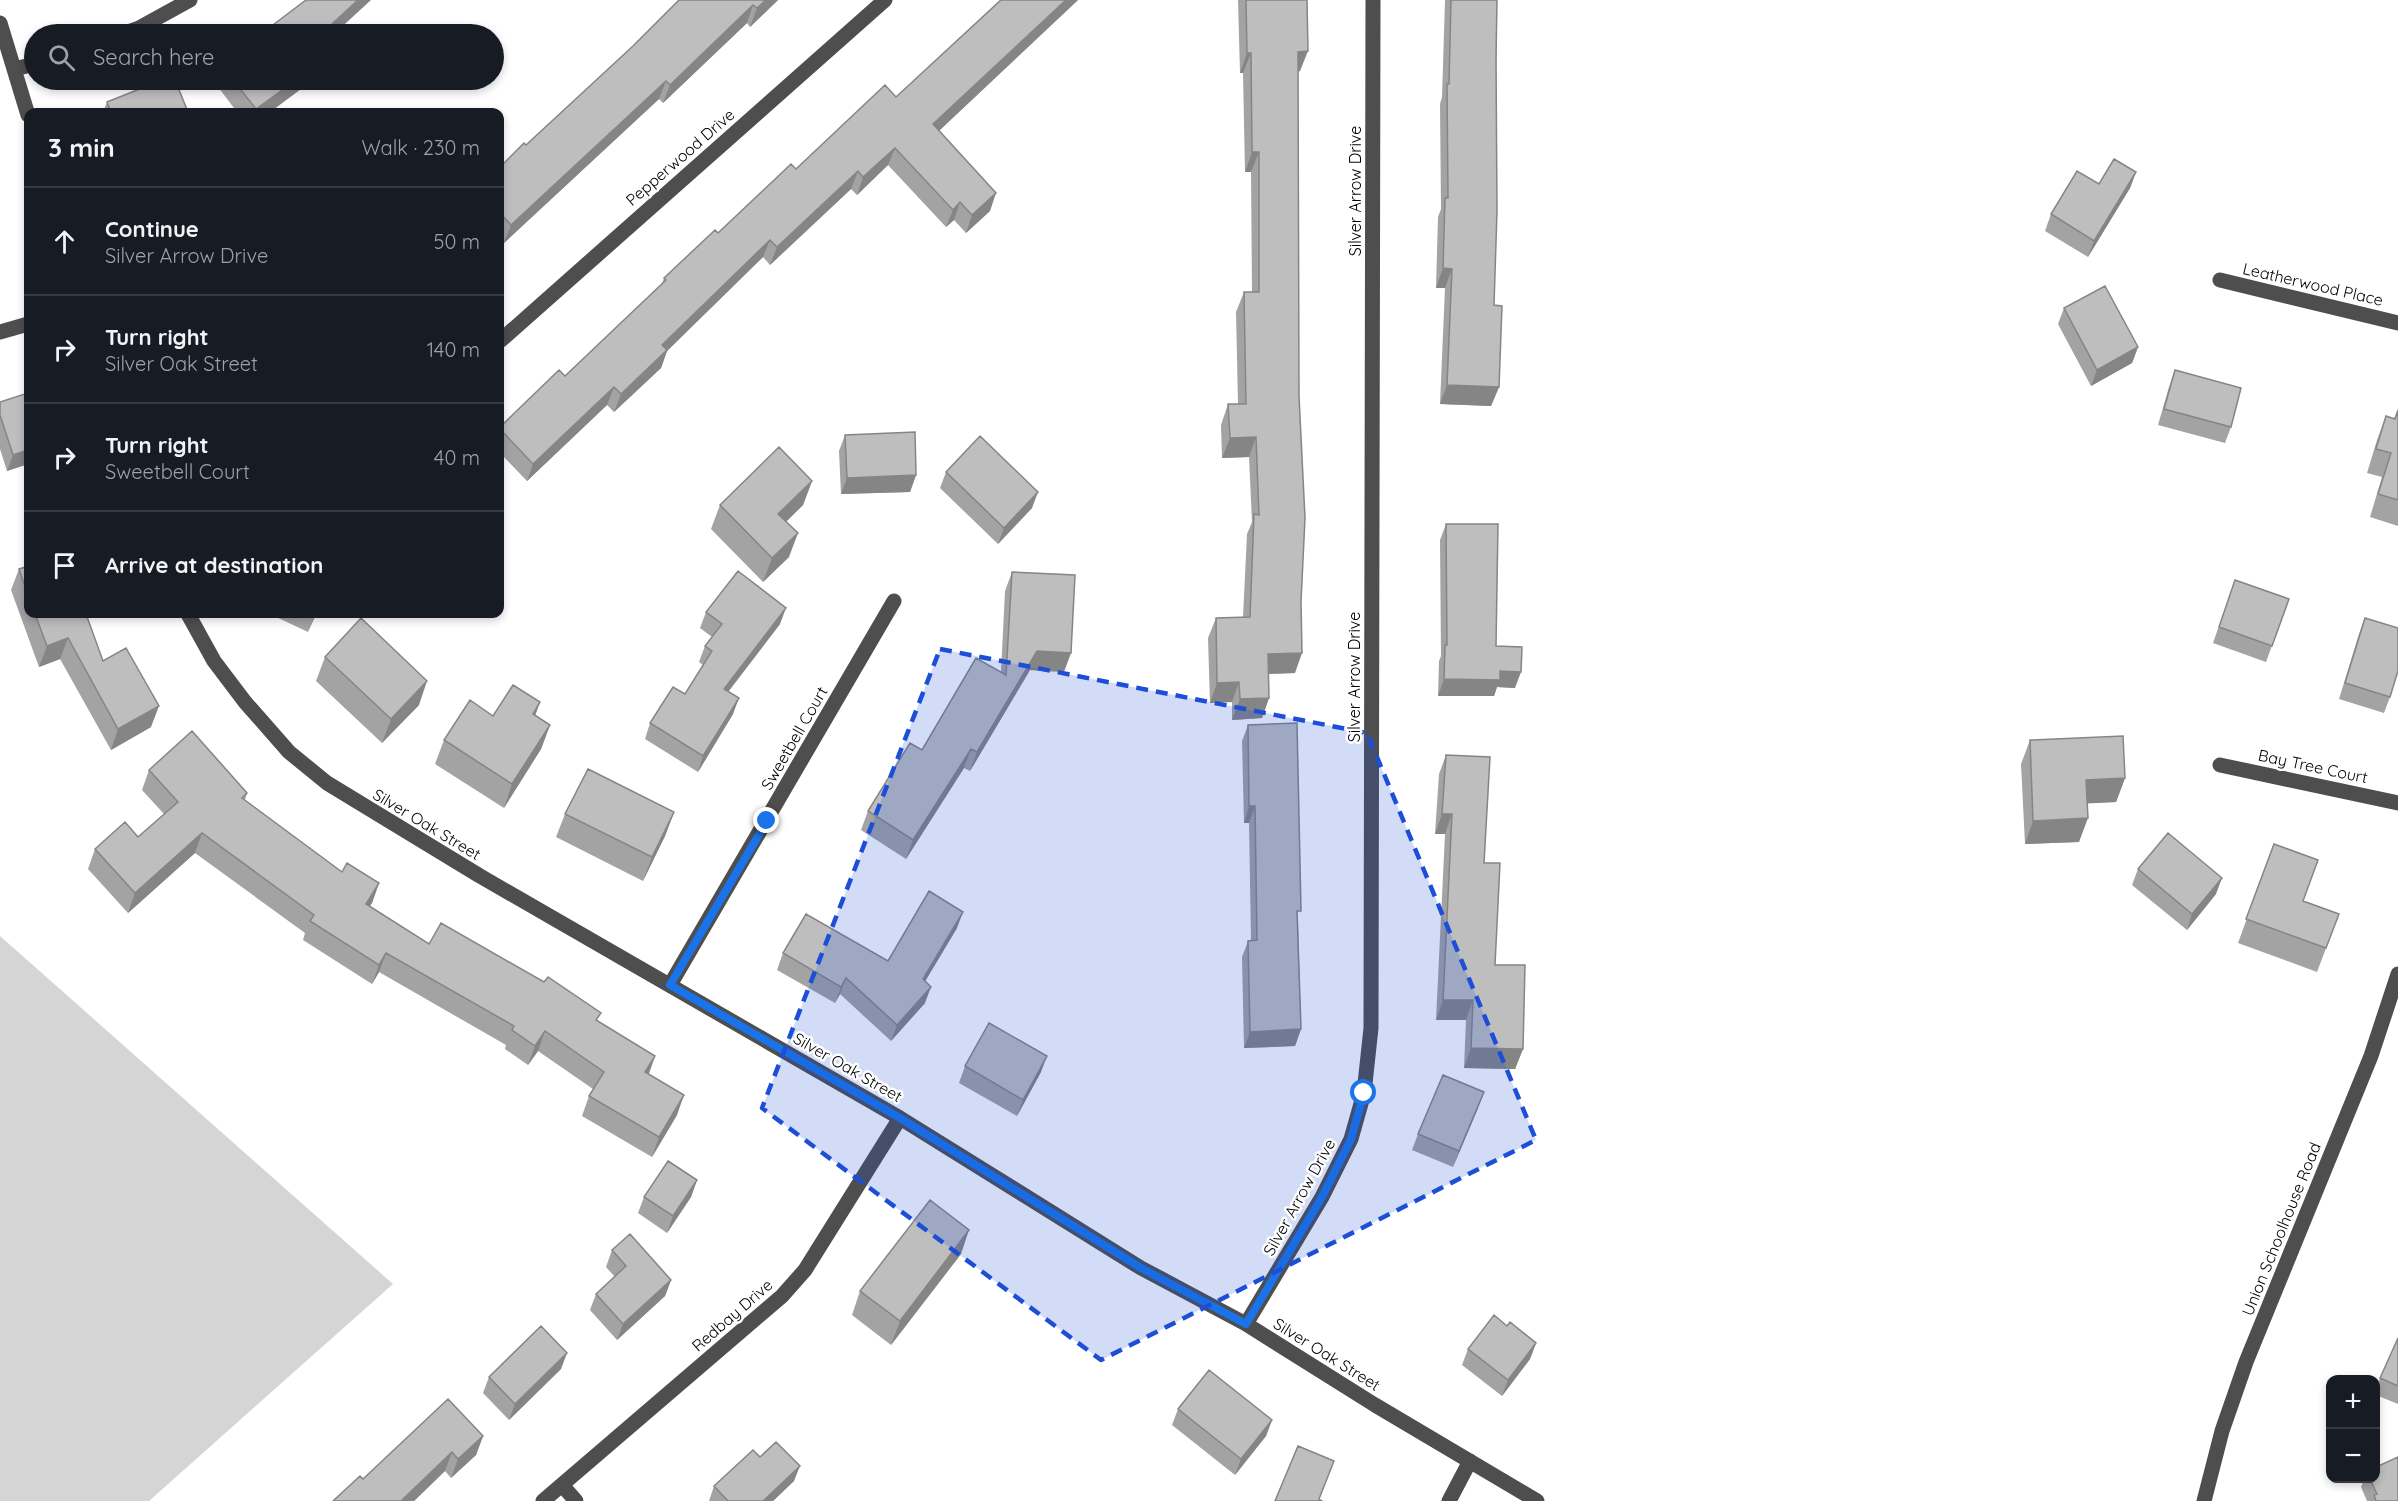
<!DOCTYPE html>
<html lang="en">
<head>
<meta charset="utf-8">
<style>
  :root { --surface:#171b24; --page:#20242c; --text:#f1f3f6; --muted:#9ea1a6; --line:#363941 }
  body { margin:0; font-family:Quicksand,sans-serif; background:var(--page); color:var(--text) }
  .controls { position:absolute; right:18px; bottom:18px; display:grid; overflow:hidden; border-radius:12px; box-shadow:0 3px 9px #0003 }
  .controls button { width:54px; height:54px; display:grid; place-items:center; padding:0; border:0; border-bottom:2px solid var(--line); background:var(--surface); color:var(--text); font:30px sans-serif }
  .stop { position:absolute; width:18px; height:18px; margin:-14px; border:4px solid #1a73e8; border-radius:50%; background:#fff }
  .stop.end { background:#1a73e8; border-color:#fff; box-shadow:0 2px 6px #0008 }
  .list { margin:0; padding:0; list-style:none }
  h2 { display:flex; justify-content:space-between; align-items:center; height:78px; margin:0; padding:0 24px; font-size:26px }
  h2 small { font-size:20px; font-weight:400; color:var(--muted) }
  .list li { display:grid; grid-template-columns:39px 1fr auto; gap:18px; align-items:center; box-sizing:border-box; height:108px; padding:0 24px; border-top:2px solid var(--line) }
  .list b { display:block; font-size:22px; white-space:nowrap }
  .list p { margin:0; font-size:20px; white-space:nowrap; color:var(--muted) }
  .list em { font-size:20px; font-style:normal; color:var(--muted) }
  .icon { flex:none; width:33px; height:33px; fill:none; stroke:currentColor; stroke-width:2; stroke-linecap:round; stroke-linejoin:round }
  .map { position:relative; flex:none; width:2398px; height:1501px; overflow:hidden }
  .search { position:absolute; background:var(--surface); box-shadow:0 3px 9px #0003; left:24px; top:24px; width:480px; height:66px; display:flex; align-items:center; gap:15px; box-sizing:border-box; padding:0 21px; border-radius:33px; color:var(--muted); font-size:22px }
  .panel { position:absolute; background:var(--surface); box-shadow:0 3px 9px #0003; left:24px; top:108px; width:480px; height:510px; border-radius:12px }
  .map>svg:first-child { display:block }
  .green { fill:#d5d5d5 }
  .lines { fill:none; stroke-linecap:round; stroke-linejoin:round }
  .minor { stroke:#4e4e4e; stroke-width:15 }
  .wall { fill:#a3a3a3 }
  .shaded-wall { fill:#858585 }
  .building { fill:#bebebe; stroke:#858585; stroke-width:1.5 }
  .route { stroke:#1a73e8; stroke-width:8 }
  .marked { fill:#1d4ed8; fill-opacity:0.2; stroke:#1d4ed8; stroke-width:4.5; stroke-dasharray:12 8; stroke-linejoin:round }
  .labels { text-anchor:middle; stroke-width:5; stroke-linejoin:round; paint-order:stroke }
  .street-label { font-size:16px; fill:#000; stroke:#fff }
</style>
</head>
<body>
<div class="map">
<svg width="2398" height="1501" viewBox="0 0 2398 1501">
  <rect width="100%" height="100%" fill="#fff"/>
  <path class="green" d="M 0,936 L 393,1284 L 149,1501 L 0,1501 Z"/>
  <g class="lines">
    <path class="minor" d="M 0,23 L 28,115
      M 122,34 L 139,28 L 190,0
      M 15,69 L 34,64
      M 2220,280 L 2398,323
      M 0,332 L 28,324
      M 500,341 L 885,0
      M 188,614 L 214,661 L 245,702 L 289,752 L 327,783 L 480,876 L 900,1118 L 1141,1268 L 1246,1324 L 1375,1405 L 1537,1501
      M 2220,765 L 2398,803
      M 670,985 L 894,601
      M 1246,1324 L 1322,1197 L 1351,1139 L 1364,1093 L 1371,1028 L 1373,0
      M 562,1485 L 576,1501
      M 543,1501 L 782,1296 L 805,1270 L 900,1118
      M 1449,1501 L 1470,1461
      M 2204,1501 L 2222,1431 L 2246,1362 L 2371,1056 L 2398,974"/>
  </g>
  <path class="wall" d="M 679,0 L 778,0 L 750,27 L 747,23 L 663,103 L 659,99 L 504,243 L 500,238 L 500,167 L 526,145 L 633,46 Z
    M 1000,0 L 1078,0 L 939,131 L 990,211 L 966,233 L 954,220 L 946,227 L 888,165 L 857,195 L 851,189 L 770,265 L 763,257 L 667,351 L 661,368 L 614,412 L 607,405 L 527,481 L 500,453 L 500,427 L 565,376 L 662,284 L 664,278 L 796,169 L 896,97 Z
    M 1238,0 L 1307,0 L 1300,71 L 1298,72 L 1295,673 L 1269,674 L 1269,698 L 1262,718 L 1232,720 L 1232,702 L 1210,703 L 1208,638 L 1216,618 L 1243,617 L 1247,534 L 1252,522 L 1249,457 L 1222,458 L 1221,425 L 1228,404 L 1238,404 L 1236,312 L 1244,292 L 1252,292 L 1251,172 L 1245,172 L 1243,73 L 1240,73 Z
    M 1445,0 L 1497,0 L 1494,305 L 1499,387 L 1491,406 L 1440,404 L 1445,288 L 1436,288 L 1438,217 L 1441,209 L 1440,104 L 1442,97 Z
    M 217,80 L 313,80 L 270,112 L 237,112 L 215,83 Z
    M 107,102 L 188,112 L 103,112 Z
    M 2136,172 L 2130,188 L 2088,257 L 2045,231 L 2051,214 L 2099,184 Z
    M 2064,308 L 2138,347 L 2132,363 L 2091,386 L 2058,324 Z
    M 2175,370 L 2231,427 L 2225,443 L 2158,425 L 2169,387 Z
    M 28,393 L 28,464 L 7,471 L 0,449 L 0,402 Z
    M 2398,408 L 2398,526 L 2370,517 L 2382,477 L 2367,473 L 2377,440 L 2386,416 L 2394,419 Z
    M 845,435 L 916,475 L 910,492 L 841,494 L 839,451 Z
    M 946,472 L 1032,508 L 998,544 L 940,488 Z
    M 812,481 L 803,505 L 786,522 L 789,557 L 763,582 L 711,529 L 720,505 Z
    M 1446,524 L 1496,646 L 1515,688 L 1497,687 L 1494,696 L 1438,696 L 1439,661 L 1441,656 L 1440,540 Z
    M 28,566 L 28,614 L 86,614 L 103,661 L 151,727 L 111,750 L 60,659 L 39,667 L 11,590 L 19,569 Z
    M 1012,572 L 1064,672 L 1030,670 L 970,771 L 964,768 L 906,859 L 861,830 L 868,811 L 922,750 L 1001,672 L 1005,591 Z
    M 2235,580 L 2289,599 L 2266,662 L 2213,643 Z
    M 706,612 L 780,624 L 728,692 L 733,714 L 698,772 L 645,739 L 650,723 L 685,694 L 703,665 L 699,662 L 705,646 L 712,637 L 700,628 Z
    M 275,614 L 316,614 L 308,632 L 274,616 Z
    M 2365,618 L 2390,697 L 2384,713 L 2339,699 L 2359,634 Z
    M 325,657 L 419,705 L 382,743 L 316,681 Z
    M 540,702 L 535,716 L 550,725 L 541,749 L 504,808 L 435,764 L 444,740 L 493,716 Z
    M 1248,725 L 1298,920 L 1301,1029 L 1295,1046 L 1244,1048 L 1242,957 L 1248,941 L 1251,941 L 1249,823 L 1244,823 L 1242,741 Z
    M 2030,740 L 2125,778 L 2116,802 L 2087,803 L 2079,842 L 2025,844 L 2021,764 Z
    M 1446,755 L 1484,863 L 1495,965 L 1523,1049 L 1515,1069 L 1464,1068 L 1466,1020 L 1436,1020 L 1445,834 L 1435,834 L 1439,774 Z
    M 149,770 L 247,793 L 245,800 L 342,872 L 379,883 L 372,903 L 369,906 L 429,944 L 598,1021 L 655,1056 L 649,1074 L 677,1115 L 652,1157 L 582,1116 L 589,1096 L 593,1089 L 538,1051 L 528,1065 L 505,1049 L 506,1045 L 379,972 L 372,984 L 303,940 L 305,933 L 195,853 L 128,913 L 88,869 L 95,849 L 138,837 L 164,814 L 142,790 Z
    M 674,812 L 665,836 L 643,881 L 556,837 L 565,814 Z
    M 2274,844 L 2303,901 L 2339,914 L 2317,972 L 2238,943 Z
    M 2138,869 L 2216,894 L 2187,930 L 2132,885 Z
    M 957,928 L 925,981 L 925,1003 L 891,1041 L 840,994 L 835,1003 L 777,970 L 783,953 L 888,961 Z
    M 965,1066 L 1041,1072 L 1017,1116 L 959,1083 Z
    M 1478,1108 L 1453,1167 L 1412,1150 L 1418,1134 Z
    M 697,1180 L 691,1197 L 667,1233 L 638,1213 L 644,1197 Z
    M 612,1250 L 671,1280 L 665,1296 L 617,1340 L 590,1310 L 596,1294 L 615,1277 L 606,1267 Z
    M 961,1254 L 891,1345 L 852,1315 L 860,1291 Z
    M 1507,1326 L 1536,1343 L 1530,1359 L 1502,1396 L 1462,1365 L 1468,1349 Z
    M 2398,1338 L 2398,1404 L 2376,1395 L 2376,1391 L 2380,1378 Z
    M 561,1369 L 509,1420 L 483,1393 L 489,1377 Z
    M 1178,1409 L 1272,1420 L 1266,1436 L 1235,1475 L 1172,1425 Z
    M 483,1436 L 476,1455 L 451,1478 L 445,1471 L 414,1501 L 333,1501 L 363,1479 Z
    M 760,1457 L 794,1481 L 773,1501 L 709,1501 L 714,1486 Z
    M 2364,1479 L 2376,1479 L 2398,1501 L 2367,1501 L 2361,1487 Z"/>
  <path class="shaded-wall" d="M 358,0 L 371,0 L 334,34 L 321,34 Z
    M 766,0 L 778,0 L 750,27 L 757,8 Z
    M 1066,0 L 1078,0 L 927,142 L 933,124 Z
    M 753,5 L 747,23 L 663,103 L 670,85 Z
    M 1308,51 L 1300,71 L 1291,72 L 1298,52 Z
    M 1247,53 L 1251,53 L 1243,73 L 1240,73 Z
    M 296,80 L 313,80 L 270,112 L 255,112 L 256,109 Z
    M 666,81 L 659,99 L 504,243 L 511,225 Z
    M 895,148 L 888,165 L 857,195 L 863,177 Z
    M 1252,152 L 1259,152 L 1251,172 L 1245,172 Z
    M 858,171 L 851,189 L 770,265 L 777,247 Z
    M 2136,172 L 2130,188 L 2088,257 L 2094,241 Z
    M 996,193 L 990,211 L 966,233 L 972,215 Z
    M 960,202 L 954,220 L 946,227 L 953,210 Z
    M 770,240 L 763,257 L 667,351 L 661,368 L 614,412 L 621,394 L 662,345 Z
    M 1443,268 L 1452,269 L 1445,288 L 1436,288 Z
    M 2138,347 L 2132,363 L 2091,386 L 2097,370 Z
    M 1447,385 L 1499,387 L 1491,406 L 1440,404 Z
    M 614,387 L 607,405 L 527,481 L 533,464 Z
    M 1256,437 L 1249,457 L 1222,458 L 1230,438 Z
    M 28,450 L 28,464 L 7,471 L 13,455 Z
    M 916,475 L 910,492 L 841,494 L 847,478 Z
    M 812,481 L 803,505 L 770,537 L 778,514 Z
    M 1038,492 L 1032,508 L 998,544 L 1004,528 Z
    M 798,533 L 789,557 L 763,582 L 772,558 Z
    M 786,608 L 780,624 L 718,705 L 724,689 Z
    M 315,614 L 316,614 L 308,632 Z
    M 68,638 L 60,659 L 39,667 L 47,646 Z
    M 1037,651 L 1071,653 L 1064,672 L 1030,670 L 970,771 L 977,752 Z
    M 1302,653 L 1295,673 L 1261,674 L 1268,654 Z
    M 1500,671 L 1521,672 L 1515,688 L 1497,687 L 1494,696 L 1438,696 L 1444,679 Z
    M 427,681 L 419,705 L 382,743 L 391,719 Z
    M 1239,682 L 1232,702 L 1210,703 L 1217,683 Z
    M 739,698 L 733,714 L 698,772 L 703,756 Z
    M 1269,698 L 1262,718 L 1232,720 L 1240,699 Z
    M 540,702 L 531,726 L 533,714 Z
    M 159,706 L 151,727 L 111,750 L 118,729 Z
    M 550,725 L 541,749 L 504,808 L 512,784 Z
    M 971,749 L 964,768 L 906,859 L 913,840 Z
    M 2125,778 L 2116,802 L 2077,804 L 2086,780 Z
    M 1249,806 L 1255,806 L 1249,823 L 1244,823 Z
    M 674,812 L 665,836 L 643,881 L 652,857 Z
    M 1442,814 L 1452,814 L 1445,834 L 1435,834 Z
    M 2088,818 L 2079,842 L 2025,844 L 2033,821 Z
    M 202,833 L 195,853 L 128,913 L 135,893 Z
    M 2222,878 L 2216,894 L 2187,930 L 2192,914 Z
    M 379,883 L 372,903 L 358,924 L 366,904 Z
    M 963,912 L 957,928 L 917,995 L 923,979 Z
    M 386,953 L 379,972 L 372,984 L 379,965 Z
    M 846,978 L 840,994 L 835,1003 L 841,987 Z
    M 931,987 L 925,1003 L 891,1041 L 897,1025 Z
    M 1443,1000 L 1473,1000 L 1466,1020 L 1436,1020 Z
    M 1301,1029 L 1295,1046 L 1244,1048 L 1250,1032 Z
    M 545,1031 L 538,1051 L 528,1065 L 535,1046 Z
    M 1471,1048 L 1523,1049 L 1515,1069 L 1464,1068 Z
    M 655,1056 L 648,1075 L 645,1072 Z
    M 1047,1056 L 1041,1072 L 1017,1116 L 1023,1100 Z
    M 1484,1092 L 1478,1108 L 1453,1167 L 1459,1151 Z
    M 684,1095 L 677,1115 L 652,1157 L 659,1137 Z
    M 697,1180 L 691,1197 L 667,1233 L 673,1216 Z
    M 969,1230 L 961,1254 L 891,1345 L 900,1321 Z
    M 671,1280 L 665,1296 L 617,1340 L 623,1324 Z
    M 1536,1343 L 1530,1359 L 1502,1396 L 1508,1380 Z
    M 567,1353 L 561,1369 L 509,1420 L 515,1404 Z
    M 1272,1420 L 1266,1436 L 1235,1475 L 1241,1459 Z
    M 483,1436 L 476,1455 L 451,1478 L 458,1459 Z
    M 452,1452 L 445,1471 L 414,1501 L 401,1501 Z
    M 800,1466 L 794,1481 L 773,1501 L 763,1501 Z"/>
  <path class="building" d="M 306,0 L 358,0 L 321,34 L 261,34 Z
    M 679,0 L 766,0 L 757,8 L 753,5 L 670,85 L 666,81 L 511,225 L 500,213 L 500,167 L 524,143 L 526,145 L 633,46 Z
    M 1001,0 L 1066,0 L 933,124 L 996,193 L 972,215 L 960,202 L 953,210 L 895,148 L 863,177 L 858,171 L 777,247 L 770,240 L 662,345 L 667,350 L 621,394 L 614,387 L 533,464 L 500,429 L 500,427 L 559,370 L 565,376 L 666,280 L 664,278 L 715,230 L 718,233 L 791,164 L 796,169 L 885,85 L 896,97 Z
    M 1246,0 L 1307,0 L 1308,51 L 1298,52 L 1299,396 L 1305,518 L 1301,602 L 1302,653 L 1268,654 L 1269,698 L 1240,699 L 1239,682 L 1217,683 L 1216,618 L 1250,617 L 1254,514 L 1259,515 L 1256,437 L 1230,438 L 1228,404 L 1246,404 L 1244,292 L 1259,292 L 1259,152 L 1252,152 L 1251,53 L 1247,53 Z
    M 1451,0 L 1497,0 L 1496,58 L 1497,211 L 1494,305 L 1502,306 L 1499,387 L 1447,385 L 1452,269 L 1443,268 L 1445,198 L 1448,198 L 1447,84 L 1449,84 Z
    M 162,80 L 175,80 L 188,112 L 111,112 L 107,102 Z
    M 233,80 L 296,80 L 256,109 Z
    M 2114,159 L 2136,172 L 2094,241 L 2051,214 L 2077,171 L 2099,184 Z
    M 2105,286 L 2138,347 L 2097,370 L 2064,308 Z
    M 2175,370 L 2241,388 L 2231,427 L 2164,409 Z
    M 28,393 L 28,450 L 13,455 L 0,415 L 0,402 Z
    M 2398,411 L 2398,500 L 2378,494 L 2391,453 L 2376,449 L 2386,416 L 2395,419 Z
    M 915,432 L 916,475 L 847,478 L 845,435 Z
    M 980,436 L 1038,492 L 1004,528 L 946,472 Z
    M 779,447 L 812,481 L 778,514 L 798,533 L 772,558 L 720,505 Z
    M 1446,524 L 1498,524 L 1496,646 L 1522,647 L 1521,672 L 1500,671 L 1500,680 L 1444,679 L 1445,645 L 1447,645 Z
    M 28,566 L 28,595 L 19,569 Z
    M 738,571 L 786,608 L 724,689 L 739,698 L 703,756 L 650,723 L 673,687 L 685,694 L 712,651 L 705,646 L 722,624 L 706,612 Z
    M 1012,572 L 1075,575 L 1071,653 L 1037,651 L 977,752 L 971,749 L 913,840 L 868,811 L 910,743 L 922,750 L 976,658 L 1006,675 Z
    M 2235,580 L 2289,599 L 2272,646 L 2219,627 Z
    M 35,614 L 86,614 L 103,661 L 126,648 L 159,706 L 118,729 L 68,638 L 47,646 Z
    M 361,618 L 427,681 L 391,719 L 325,657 Z
    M 2365,618 L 2398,628 L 2398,671 L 2390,697 L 2345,683 Z
    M 513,685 L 540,702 L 533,714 L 550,725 L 512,784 L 444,740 L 470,700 L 493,716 Z
    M 1297,723 L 1301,911 L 1297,911 L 1301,1029 L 1250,1032 L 1248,941 L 1257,940 L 1255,806 L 1249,806 L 1248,725 Z
    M 192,731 L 247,793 L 242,798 L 342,872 L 347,863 L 379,883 L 366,904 L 429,944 L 441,923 L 544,982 L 548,977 L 601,1013 L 596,1020 L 655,1056 L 645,1072 L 684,1095 L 659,1137 L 589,1096 L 604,1072 L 545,1031 L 535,1046 L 512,1030 L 514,1026 L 386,953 L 379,965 L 310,921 L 314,915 L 202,833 L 135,893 L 95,849 L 125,822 L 138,837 L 178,802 L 149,770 Z
    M 2123,736 L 2125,778 L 2086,780 L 2088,818 L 2033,821 L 2030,740 Z
    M 1446,755 L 1490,757 L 1484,863 L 1500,863 L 1495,965 L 1525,965 L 1523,1049 L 1471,1048 L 1473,1000 L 1443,1000 L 1452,814 L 1442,814 Z
    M 588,769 L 674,812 L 652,857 L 565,814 Z
    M 2168,833 L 2222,878 L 2192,914 L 2138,869 Z
    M 2274,844 L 2318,860 L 2303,901 L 2339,914 L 2326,948 L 2246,919 Z
    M 929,891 L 963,912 L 923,979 L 931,987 L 897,1025 L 846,978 L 841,987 L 783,953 L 806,914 L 888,961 Z
    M 989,1023 L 1047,1056 L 1023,1100 L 965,1066 Z
    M 1443,1075 L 1484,1092 L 1459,1151 L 1418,1134 Z
    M 668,1161 L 697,1180 L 673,1216 L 644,1197 Z
    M 930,1200 L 969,1230 L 900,1321 L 860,1291 Z
    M 630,1234 L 671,1280 L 623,1324 L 596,1294 L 626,1266 L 612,1250 Z
    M 1494,1315 L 1507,1326 L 1510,1322 L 1536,1343 L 1508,1380 L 1468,1349 Z
    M 541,1326 L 567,1353 L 515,1404 L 489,1377 Z
    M 2398,1338 L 2398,1386 L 2380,1378 Z
    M 1209,1370 L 1272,1420 L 1241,1459 L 1178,1409 Z
    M 448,1399 L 483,1436 L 458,1459 L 452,1452 L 401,1501 L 333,1501 L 360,1476 L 363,1479 Z
    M 776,1442 L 800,1466 L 763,1501 L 728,1501 L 714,1486 L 753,1450 L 760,1457 Z
    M 1298,1446 L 1334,1461 L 1319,1499 L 1322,1501 L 1275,1501 Z
    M 2398,1457 L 2398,1501 L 2376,1501 L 2374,1495 L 2377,1494 L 2370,1479 L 2376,1479 L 2376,1467 Z"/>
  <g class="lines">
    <path class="route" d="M 767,821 L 670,985 L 900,1118 L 1141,1268 L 1246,1324 L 1322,1197 L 1351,1139 L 1364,1093"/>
  </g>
  <path class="marked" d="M 940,649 L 1367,733 L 1536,1140 L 1101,1360 L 762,1108 Z"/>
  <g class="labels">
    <g class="street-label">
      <text transform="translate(680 157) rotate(-41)" y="6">Pepperwood Drive</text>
      <text transform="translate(1355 191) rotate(-90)" y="6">Silver Arrow Drive</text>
      <text transform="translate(2313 284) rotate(13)" y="6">Leatherwood Place</text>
      <text transform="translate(1354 677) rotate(-90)" y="6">Silver Arrow Drive</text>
      <text transform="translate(794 738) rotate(-60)" y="6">Sweetbell Court</text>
      <text transform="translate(2313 766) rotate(12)" y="6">Bay Tree Court</text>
      <text transform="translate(427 824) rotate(31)" y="6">Silver Oak Street</text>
      <text transform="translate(848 1067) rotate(30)" y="6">Silver Oak Street</text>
      <text transform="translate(1299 1197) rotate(-61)" y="6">Silver Arrow Drive</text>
      <text transform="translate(2281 1229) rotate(-68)" y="6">Union Schoolhouse Road</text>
      <text transform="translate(732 1315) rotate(-41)" y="6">Redbay Drive</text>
      <text transform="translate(1327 1354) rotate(32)" y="6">Silver Oak Street</text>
    </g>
  </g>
</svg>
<div class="controls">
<button>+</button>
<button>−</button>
</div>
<div class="stop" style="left:1364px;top:1093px"></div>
<div class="stop end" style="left:767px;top:821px"></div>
<div class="search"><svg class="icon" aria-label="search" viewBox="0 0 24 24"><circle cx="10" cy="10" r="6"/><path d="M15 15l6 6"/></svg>Search here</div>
<section class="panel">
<h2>3 min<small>Walk · 230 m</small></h2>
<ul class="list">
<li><svg class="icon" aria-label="ahead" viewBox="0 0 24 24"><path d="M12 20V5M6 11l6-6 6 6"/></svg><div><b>Continue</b><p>Silver Arrow Drive</p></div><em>50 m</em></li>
<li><svg class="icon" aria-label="right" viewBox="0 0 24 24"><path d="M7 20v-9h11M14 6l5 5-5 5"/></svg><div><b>Turn right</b><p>Silver Oak Street</p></div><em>140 m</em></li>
<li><svg class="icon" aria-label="right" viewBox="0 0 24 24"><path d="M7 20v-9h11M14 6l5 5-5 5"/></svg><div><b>Turn right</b><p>Sweetbell Court</p></div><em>40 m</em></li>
<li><svg class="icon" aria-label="arrive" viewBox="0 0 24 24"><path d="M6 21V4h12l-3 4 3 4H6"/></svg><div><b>Arrive at destination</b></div></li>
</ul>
</section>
</div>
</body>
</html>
